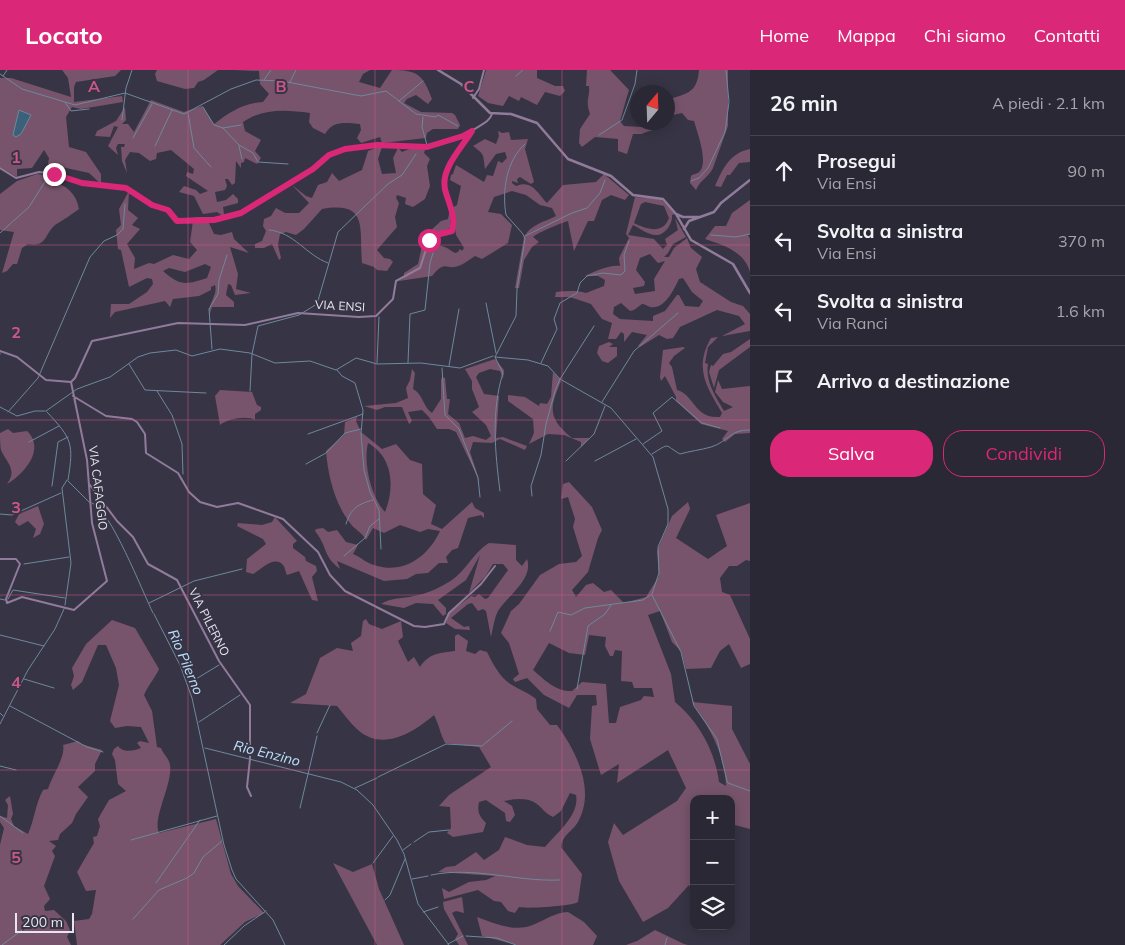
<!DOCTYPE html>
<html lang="it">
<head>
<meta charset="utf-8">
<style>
  :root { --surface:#292834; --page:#31303c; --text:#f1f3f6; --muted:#a5a6ac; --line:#45444f; --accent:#db2777 }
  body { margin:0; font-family:Mulish,sans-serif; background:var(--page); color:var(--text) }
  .controls { position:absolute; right:15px; bottom:15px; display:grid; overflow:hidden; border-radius:10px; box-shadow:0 2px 12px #0003 }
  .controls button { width:45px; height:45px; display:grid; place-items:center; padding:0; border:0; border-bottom:1px solid var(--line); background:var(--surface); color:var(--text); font:25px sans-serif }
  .compass { position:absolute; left:630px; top:15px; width:45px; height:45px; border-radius:50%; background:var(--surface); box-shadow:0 2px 12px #0003; rotate:19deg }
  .scale { position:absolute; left:15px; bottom:12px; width:59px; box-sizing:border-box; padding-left:5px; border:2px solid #e7e6f0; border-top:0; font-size:14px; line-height:18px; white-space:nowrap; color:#e7e6f0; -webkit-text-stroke:4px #373545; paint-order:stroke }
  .stop { position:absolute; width:15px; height:15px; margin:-11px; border:4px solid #db2777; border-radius:50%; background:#fff }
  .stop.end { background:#db2777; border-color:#fff; box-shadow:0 1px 5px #0008 }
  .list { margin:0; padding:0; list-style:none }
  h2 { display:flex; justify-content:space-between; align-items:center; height:65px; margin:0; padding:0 20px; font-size:21px }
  h2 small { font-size:16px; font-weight:400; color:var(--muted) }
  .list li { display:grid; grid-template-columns:32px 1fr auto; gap:15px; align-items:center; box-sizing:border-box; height:70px; padding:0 20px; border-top:1px solid var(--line) }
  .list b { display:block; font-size:19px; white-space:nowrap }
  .list p { margin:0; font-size:16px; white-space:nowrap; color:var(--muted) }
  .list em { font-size:16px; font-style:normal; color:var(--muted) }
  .actions { display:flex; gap:10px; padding:15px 20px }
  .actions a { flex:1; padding:11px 0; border:1px solid var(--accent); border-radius:20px; text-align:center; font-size:18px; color:var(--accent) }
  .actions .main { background:var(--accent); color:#fff }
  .icon { flex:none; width:28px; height:28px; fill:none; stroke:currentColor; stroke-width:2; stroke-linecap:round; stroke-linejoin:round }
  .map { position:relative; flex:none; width:750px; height:875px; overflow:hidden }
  header { display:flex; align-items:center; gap:30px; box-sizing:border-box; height:70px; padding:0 25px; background:var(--accent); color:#fff }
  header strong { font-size:24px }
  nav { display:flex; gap:28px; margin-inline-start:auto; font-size:18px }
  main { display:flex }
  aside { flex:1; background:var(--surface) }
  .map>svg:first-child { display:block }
  .green { fill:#77546b; fill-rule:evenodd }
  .water { fill:#3a607a; stroke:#6e889d }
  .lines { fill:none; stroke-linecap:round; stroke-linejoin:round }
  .stream { stroke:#6e889d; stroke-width:1 }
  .minor { stroke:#917b9b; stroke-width:2 }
  .tertiary { stroke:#917b9b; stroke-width:2.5 }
  .route { stroke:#db2777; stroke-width:6 }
  .grid { fill:none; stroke:#cd5688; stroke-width:1; stroke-opacity:0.55 }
  .labels { text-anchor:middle; stroke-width:4; stroke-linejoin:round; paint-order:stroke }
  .street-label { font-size:12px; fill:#e7e6f0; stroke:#373545 }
  .water-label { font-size:14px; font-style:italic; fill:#bde2fe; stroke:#373545 }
  .grid-label { font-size:16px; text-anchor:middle; font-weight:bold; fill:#cd5688; stroke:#373545; stroke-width:4; stroke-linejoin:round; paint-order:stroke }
</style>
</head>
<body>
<header>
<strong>Locato</strong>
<nav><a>Home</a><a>Mappa</a><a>Chi siamo</a><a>Contatti</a></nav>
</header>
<main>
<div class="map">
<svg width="750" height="875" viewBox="0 0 750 875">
  <rect width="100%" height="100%" fill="#373545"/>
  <path class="green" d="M 62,0 L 121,0 L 115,6 L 76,12 L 74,17 L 74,32 L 122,26 L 123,32 L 81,39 L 72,37 L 66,47 L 69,77 L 86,82 L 101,104 L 101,114 L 89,103 L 48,94 L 49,88 L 44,80 L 32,98 L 17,99 L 17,107 L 0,97 L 0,8 L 11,8 L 71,27 L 68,8 Z
    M 157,0 L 218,0 L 204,10 L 198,12 L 194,18 L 185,19 L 157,11 L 155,4 Z
    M 234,0 L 370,0 L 363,4 L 359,12 L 380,18 L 392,0 C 418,0 423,5 432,29 L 428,34 L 416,25 L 407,29 L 404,33 L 421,42 L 452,43 L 455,45 L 460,55 L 458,59 L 433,59 L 427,63 L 426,68 L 382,73 L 380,67 L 361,73 L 357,68 L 361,60 L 360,54 C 346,53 333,50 325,64 L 313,58 L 309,52 L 310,43 C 286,40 264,38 243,52 L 245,61 L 261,70 L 255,81 L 261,88 L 257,94 L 245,88 L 244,92 L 241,93 L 241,98 L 236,91 L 235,113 L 232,115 L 228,109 L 225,109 L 227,116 L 225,120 L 215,122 L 217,132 L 226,130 L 233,124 L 238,129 L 238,133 L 223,137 L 224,144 L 229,145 L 223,146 L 217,142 L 203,144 L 194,126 L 179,122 L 184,116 L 196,120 L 200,124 L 208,121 L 186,106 L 187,102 L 193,104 L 194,99 L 171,80 L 157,83 L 156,89 L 150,91 L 139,83 L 130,82 L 125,90 L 127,103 L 122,91 L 121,77 L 124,77 L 125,74 L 118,74 L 116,78 L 118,85 L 108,76 L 118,57 L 114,56 L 110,67 L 95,66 L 97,61 L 116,51 L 125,37 L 126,50 L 122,54 L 128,54 L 134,62 L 151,30 L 184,42 L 202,36 L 214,54 C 230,42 243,33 263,32 L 269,24 L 260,14 L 259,1 Z
    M 486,0 L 537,0 L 537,8 L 555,16 L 563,16 L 565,21 L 560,26 L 545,22 L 537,35 L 521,27 L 519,31 L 509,26 L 503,36 L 488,33 L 478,26 Z
    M 587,0 L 610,0 L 629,20 L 620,51 L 624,56 L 642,57 L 645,53 L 660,53 L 658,58 L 641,64 L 633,64 L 627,84 L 618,81 L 618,69 L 595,67 L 582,77 L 579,73 L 580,59 L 590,44 C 585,29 590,29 589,16 L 586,16 Z
    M 699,0 L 728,0 L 728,56 L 713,98 C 709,107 700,110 696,120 L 690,113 L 691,106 C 693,104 696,104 698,103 C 710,95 697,62 694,51 L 688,50 L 682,43 L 668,46 L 668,30 C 685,23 697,25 699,0 Z
    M 498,61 L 502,63 L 509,62 L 511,70 L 528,69 L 525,79 L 534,112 L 531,114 L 520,107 L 517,109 L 518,113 L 512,111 L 512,113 L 516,116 C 532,109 538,124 547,133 L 563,115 L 596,112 L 604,104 L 629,125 L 625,130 L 611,125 L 602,130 L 594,151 L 588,151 L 574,181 L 568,151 C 561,153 537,163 533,167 L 539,172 L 532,177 L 524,190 L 519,218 L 515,218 L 524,167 C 530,155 544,152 556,146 L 552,138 L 540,135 L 526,125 L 512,121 L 494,127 L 488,142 L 501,144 L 512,155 L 508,173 L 482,189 L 475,186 C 470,189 465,193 461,195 C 445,202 447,188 432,206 L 399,211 L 404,208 L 404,203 L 418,194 L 424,167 L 421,165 L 423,162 L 427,164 L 441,151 L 448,149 L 450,139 L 450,158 L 434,164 L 428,169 L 431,176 C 442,174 446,177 455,183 L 458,182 L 460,179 L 462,181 L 464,178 L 456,165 L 452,138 L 457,135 L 461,116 L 450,110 L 451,105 L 453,104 L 456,95 L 484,112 L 487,105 L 493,106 L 498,91 L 502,93 L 507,88 L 505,82 L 496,84 L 485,99 C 483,84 485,85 473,76 L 485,69 L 496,74 L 499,66 Z
    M 378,77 L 382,77 L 378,89 L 382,104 L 396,103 L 393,88 L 398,78 L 402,82 L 412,78 L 425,80 L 424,83 L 430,89 L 427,96 L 430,116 L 425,129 L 413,137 L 405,134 L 406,128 L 397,125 L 396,128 L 399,133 L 395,147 L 397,157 L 377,180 L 384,188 L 390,189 L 393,192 L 387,201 L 377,200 L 374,197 L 362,193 C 359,158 369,131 322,139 L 304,159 L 296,165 L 286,162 L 280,164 L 278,175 L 281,188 L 279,190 L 272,174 L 264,178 L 255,178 L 255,174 L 262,171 L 266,161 L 263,156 L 264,149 L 271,146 L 276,138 L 285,143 L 299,143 L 309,133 L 292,115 L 306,126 L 312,128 L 318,115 L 327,112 L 332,103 L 339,111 L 362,100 L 368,81 Z
    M 750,79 L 750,92 L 739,93 L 730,105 L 727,105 L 721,117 L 715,116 C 723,98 730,83 750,79 Z
    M 37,104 L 53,106 L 52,111 C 67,116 76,123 79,139 C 71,145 63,150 55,155 C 45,163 47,178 28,174 L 22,178 L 17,194 L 13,194 L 7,201 L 2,203 L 14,162 L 0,160 L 0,124 L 17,111 Z
    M 129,121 L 128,140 L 138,148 L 132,155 L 140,159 L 127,174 L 135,188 L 134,199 L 149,193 L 154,194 L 173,185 L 189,189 L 197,180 L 190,172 L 193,151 L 209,153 L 214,164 L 221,165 L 232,162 L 234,169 L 249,183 L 230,177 L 238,204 L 236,219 L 251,223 L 235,225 L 231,215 L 228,214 L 226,225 L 234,232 L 234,237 L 212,237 L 209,246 C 208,233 218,225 215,215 L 211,217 L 211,220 L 199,226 L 173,229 L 170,237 L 165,231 L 115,242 L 110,248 L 111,234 L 129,234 L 147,222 L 153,214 L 152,209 L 147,208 L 129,217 L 121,180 L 118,179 L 116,160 L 121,155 L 119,139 ZM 205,194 L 211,197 L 207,208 C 186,215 180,216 163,201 L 169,198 L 185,202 Z
    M 635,127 L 661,129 L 675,144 L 672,145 C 673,153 665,166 655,165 C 649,165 639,158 633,155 L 628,165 L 654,169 L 663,179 L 667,175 L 665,169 L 678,160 L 675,148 L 686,167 L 673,174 L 668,183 L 664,187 L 669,187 L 674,178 L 687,168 L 691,178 L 702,187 L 696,199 L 700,212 L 731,232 L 743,236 L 750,244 L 750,261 L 722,266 L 745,254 L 739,246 L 717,240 L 680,257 L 673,268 L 667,269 L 659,265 L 640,277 L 638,276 L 647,265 L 632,262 L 624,272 L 624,264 L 621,262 L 616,269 L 608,269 L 612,253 L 602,249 L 591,234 L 570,227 L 555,227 L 556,222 C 566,221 576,220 586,223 L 604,216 L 605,210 L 598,206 L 585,206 C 592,202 612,194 620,196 L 619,188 L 629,168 L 626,164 ZM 645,132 L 664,136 L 669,148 C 663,165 646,159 634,153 L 641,134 ZM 650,184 L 658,193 L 665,191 L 654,209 L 655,221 L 635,224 L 633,218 L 644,216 L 645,212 L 636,200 L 640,188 ZM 683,208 L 692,222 L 703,231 L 699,237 L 685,236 L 679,225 L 677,225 L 665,241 L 653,246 L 653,251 L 620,249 L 613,244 L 614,237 L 621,233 L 630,241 L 634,240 L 642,234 C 645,234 647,236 650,237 C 665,240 674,219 679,209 Z
    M 750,130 L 750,164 L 748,165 L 750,169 L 750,202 C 744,181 723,175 705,169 L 715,156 L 726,156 L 732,143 Z
    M 718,267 L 708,277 L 705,293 L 708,294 C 705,312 716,327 724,341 L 733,337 L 723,332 L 715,322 L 718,310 L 722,319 L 750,316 L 750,363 L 735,364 L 725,372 L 722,369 L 728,361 L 701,354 L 676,331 L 676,327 L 665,306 L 661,311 L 660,307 L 663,280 L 683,277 L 685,278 L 674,286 L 669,293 L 672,297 L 677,320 C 695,325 694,349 720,347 L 722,343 C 706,316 694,298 711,268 Z
    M 750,269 L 750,277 L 719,300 L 714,318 L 709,302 L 711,295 L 713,296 L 723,284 L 731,282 Z
    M 609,272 L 613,274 L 609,277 L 617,277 L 617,286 L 608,293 L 602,291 L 597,283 L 599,276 Z
    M 495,289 L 504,300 L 503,309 L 500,301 L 490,299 L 479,303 L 476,307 L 484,324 L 499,326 L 496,368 L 503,367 L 527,376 L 525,380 L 500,369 L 492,373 L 473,372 L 470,382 L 480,412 L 456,362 L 449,359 L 437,359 L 429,347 L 422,340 L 408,342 L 412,351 L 409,354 L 402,337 L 385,337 L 377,340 L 364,336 L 396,333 L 408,328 L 406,318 L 410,310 L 412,299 L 415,303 L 413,319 C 423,324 423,337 432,343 L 441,329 L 441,310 L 442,307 L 445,308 L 447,329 L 450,329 L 448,344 L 459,353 L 465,368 L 473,366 L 486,370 L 491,366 L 486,355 L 472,342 L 479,337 L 472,319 L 472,311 L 465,299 Z
    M 553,302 L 561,311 C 549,339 548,348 572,368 L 590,368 L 581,377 L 581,372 L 564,365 L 548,364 L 529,374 L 534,363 L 533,349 L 508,331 L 508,325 L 525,327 L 539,336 L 540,333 L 547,334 L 551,327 Z
    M 220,320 L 252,322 L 257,335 L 261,337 L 261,340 L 255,344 L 255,350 C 248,345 226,349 220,355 L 215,326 Z
    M 357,347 L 356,351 L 361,362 L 382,379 L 396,374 L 410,390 L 422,394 L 423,424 L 436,435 L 431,454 L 442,459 L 472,432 L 475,438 L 484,443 L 484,448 L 481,445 L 468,448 L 458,478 L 452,480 L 446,487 L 448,493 L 439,493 L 428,503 L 416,504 L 407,509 L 384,511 L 337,491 L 340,499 C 322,485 328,477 315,461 L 316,459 L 323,458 L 328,462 L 337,460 L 346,472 L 358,475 L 353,484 C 361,487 366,493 374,495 C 403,505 428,487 440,461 L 428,459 L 420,462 L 400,455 L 384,463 L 373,458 L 366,470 C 362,462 355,460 350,453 C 334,432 328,405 326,381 L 344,365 L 345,352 ZM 368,373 C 393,387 395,417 385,442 C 371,427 363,393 368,373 Z
    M 8,359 L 13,363 L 27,361 C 46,379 24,404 7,414 C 18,400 6,392 1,380 C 0,375 0,368 0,363 Z
    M 569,412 L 592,437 L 602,460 L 598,468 L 588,502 L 572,520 L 576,527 L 586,515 L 593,513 L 604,522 L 611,520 L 624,533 L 646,527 L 659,506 L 657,481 L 672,446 L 688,432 L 690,439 L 676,468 L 708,489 L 727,476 L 716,445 L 750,433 L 750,491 L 746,490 L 737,496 L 729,496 L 720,508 L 722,522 L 730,525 L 750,569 L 750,594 L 741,598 L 729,574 L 720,581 L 711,598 L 686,599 L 681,581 L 672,572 L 660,541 L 648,545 L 671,604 L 675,632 C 699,652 715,681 719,712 L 726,716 C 725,684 710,659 692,632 L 732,636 L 732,659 L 750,694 L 750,759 L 731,754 L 731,729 L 694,729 L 694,824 L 689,815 L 668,838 L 643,852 L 619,811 L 608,772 L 614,753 L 623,765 L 677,731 L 686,718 L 668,680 L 617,713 L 619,694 L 601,705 L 590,669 L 592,636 L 597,635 L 596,625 L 577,625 L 569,638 L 544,625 L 527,608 L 515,612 L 513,609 L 519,604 L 509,573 L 501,563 L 511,541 L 519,534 L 540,505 L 559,494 L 576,492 L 582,486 L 573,457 L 575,449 L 568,427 L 561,429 L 563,414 ZM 589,565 L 606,567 L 605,576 L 610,586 L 613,586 L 615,580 L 622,581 L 621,611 L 632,612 L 634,618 L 652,618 L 654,627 L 644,626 L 641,630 L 620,637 L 616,653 L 609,653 L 606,614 L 582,612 L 572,621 C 556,622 545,610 533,600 L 549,573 L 569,583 L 585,585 Z
    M 38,436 L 44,454 L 40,464 L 33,468 L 36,459 L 28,451 L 19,456 L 15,452 L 19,444 Z
    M 275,447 L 297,471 L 293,474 L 293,478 L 305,487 L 306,491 L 316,496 L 317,501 L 312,507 L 318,531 L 312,530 L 299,501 L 287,505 C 285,501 285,496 282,494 C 273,486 261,500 253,504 L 246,502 L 247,489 L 266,474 L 263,469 L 237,456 L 238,453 L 262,455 L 272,452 Z
    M 489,473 L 516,475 L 516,490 L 522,496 L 527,489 C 534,509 507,526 498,541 C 494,549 493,559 491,567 L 486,541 L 483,539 L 478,541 L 472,533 L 468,534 L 451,548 L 464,557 L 469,556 L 470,560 L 455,559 L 446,553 L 449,543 L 471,526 L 475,527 L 479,524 L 485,529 L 488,528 L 508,500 L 503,494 L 493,494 L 485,507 L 469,523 L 480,485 L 466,510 L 438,530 L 446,538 L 446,544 L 443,546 L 433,534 L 416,533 L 404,538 L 381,534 C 392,527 402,529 414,526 C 426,524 437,519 447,513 C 465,504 472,483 489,473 Z
    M 366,549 L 369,554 L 382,559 L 401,551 L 403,567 L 398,571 L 408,592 L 414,587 L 420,597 C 429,583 440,583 455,581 L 455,566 L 458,564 L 468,571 L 466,581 L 475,584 L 480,580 L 487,582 C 493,594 500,608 512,615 C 520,620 529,623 536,629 L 537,639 L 550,655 L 557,655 C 576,681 596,720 578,752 C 572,762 563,764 561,777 L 582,804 L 578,832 C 573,836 525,839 519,837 L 515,843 L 508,841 L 501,832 L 494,831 L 478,820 L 444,829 L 442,818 L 449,822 L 469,812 L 486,810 L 495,806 L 438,802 L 446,797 L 455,796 L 476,782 L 484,790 L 499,780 L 505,767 L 527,775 L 545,777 C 557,763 580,744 576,725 L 570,723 L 561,741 L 553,747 C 545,743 543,739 537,734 C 527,727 515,729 504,731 L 512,736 L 515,745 L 510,752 L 506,751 L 505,743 L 486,730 L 479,732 C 477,742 479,746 486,753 L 483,762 L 453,767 L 447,763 L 451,758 L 450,737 L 439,736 L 449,725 L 491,697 L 479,677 L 445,673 C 440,663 439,655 434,645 C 414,662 383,682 358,660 C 350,653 344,644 337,636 L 290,633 L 306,624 L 320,588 L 337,578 L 353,581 L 351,573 L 361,566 L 363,551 Z
    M 112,550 L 135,558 L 159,599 C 155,608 149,614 144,625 L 152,641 L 157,677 L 161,678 C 163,684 169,688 170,695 C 173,714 152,748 159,763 L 216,749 L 231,804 L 238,816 L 264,843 L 245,852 L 220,875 L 77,875 L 74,851 L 89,849 L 92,844 L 96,820 L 86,821 L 77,802 L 94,773 L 93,767 L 97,766 L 100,756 L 98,749 L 109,730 L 126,721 L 118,714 L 115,690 L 112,684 L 114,679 L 118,676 C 123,683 134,681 141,678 L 137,673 L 140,671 L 149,673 L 141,657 L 127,656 L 115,658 L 110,651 L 119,615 L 116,598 L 106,575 L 98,575 L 82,612 L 73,620 L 71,615 L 74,606 L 72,598 L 86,574 Z
    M 78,671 L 81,674 L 102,680 L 95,694 L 95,701 L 78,717 L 88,727 L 76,744 L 72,753 L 60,764 L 58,770 L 49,771 L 56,776 L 52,781 L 55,786 L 44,816 L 50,829 L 44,836 L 45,841 L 54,840 L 66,851 L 70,860 L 67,867 L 71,875 L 0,875 L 0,775 L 4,758 L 0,752 L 0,746 L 7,748 L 8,735 L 5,730 L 10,726 L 13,744 L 11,749 L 14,756 L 28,764 C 35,748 35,735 43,720 L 48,719 C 52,706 66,686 63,675 Z
    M 333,793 L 353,802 L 372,794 L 379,819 L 404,875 L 377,875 Z
    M 462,827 L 464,843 L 456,841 L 452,843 L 468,875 L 459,875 L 455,869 L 458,864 L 444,839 L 443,832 Z
    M 568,842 L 584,852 L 597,866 L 593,875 L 517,875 L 482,866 L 477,847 C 496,854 516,863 535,854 C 547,849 554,843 568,842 Z
    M 655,860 L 684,874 L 688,875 L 626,875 L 637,871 Z"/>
  <path class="water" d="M 19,40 L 31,45 L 21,64 L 16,67 L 13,65 Z"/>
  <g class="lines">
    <path class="stream" d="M 0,4 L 22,19 L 75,35 L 125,23 L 184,44 L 231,19 L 256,10 L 282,11 L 361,26 L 386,21 L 416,44 L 436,47 L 438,45 L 458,56
      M 3,6 L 7,0
      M 516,6 L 523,0
      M 264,10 L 271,0
      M 290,12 L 296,0
      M 399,31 L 423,11
      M 65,32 L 71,41 L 89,39
      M 203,37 L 214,55 L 223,58 L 239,75 L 253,83 L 258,92 L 288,94
      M 188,43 L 194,78 L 211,97
      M 423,47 L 422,57 L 427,75
      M 122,50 L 126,18 L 132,0
      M 223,58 L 241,55
      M 599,65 L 622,50 L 635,14 L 637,0
      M 133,68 L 152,34
      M 155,76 L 172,40
      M 239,76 L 242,89
      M 691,111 L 699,108 L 708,98 L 725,62 L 729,32 L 726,0
      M 269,160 C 294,162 306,185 328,193
      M 0,163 L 29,137 L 48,107
      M 711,165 L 736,167 L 750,164
      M 525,166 L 572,143 L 587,138 L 600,123 L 605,110
      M 486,233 L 496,283
      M 212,279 L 209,239 L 218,224 L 219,210 L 227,185
      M 0,284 L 0,283
      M 495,287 L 528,290 L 548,296 L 560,309 L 611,338 L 653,387 L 668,439 L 668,454 L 658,477 L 659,503 L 652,524 L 643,530 L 585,538 L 571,545 L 558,542 L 550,561
      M 377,293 L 379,247
      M 408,293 L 410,244 L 425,240 L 430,193 L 433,183
      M 541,293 L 557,259 L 554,249 L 560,233 L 577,223 L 580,213 L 587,206 L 603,203 L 621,205 L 625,201 L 624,185 L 629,171
      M 129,294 L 145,320 L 206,323
      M 449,296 L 459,239
      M 442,298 L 445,345 L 459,359 L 478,408 L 480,427
      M 337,300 L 342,306 L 355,313 L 363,340 L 361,364 L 364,400 L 370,422 L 379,440 L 381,479
      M 157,321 L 172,345 L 182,374 L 183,404
      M 250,321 L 252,284 L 258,256 L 299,245 L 317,234 L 338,162 L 388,114 L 402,105 L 416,84
      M 602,332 L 634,281 L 678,243
      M 0,337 L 17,346 L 35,341 L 45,341
      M 46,341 L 77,319 L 110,307 L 138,287 L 150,283 L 176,280 L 192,286 L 220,279 L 250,283 L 275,293 L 310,291 L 336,300 L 356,288 L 377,294 L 421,293 L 460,298 L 493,286
      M 8,342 L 38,308 L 90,187 L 104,171 L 117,165 L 123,159 L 125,134
      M 47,342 C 72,369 74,373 68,410
      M 308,364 L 363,344
      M 29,372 L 59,356
      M 643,374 L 662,361 L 653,343 L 672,327 L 702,353 L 720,358
      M 652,384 C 671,372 664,375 680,384 C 690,381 701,380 711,377 C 728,372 730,359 750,360
      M 566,391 L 594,364 L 605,336
      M 595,391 L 636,369
      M 306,394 L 326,383 L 345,363 L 361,359
      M 68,411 L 90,433
      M 52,416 L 58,372 L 68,367
      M 500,421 C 495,382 491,341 503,303 L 495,287 L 516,246 L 517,219 L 525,169 L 523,164 L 506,145 C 502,121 506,91 525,74
      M 532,426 L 531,416 L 541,385 L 546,354 L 555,321 L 560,309 L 594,256
      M 92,433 C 111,440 142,521 153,543
      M 0,444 L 12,445 L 61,423
      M 346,454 C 351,438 358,434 373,430
      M 344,486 L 365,468 L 370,456 L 379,449
      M 24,494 L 69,487
      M 652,525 L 681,582 L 694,636 L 717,669 L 727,711 L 728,713 L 750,721
      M 0,529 L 5,530
      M 8,529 L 13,520 L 65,528
      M 149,533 L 194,511 L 242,499
      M 65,535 L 71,493 L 62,418 L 67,410
      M 154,544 L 180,595 L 192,628 L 224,775 L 232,800 L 236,809 L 273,850 L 285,875
      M 0,565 L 44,576
      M 24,609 L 54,618
      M 187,611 L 196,609 L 219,595
      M 577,619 L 588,556 L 605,544 L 611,535
      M 10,636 L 87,677 L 103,682
      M 0,643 L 3,646
      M 199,652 L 240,625
      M 0,654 L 28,600 L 55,559 L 64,539
      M 317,663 L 330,635
      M 205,678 L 341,712 L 357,720 L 373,735 L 397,770 L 404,784 L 418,834 L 449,875
      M 0,696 L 16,700
      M 378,707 L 446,674 L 482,676 L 512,651
      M 355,718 L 377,708
      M 300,738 L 317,666
      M 0,746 L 23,763
      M 131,770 L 217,746
      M 414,772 L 429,762 L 449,760
      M 403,780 L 411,774
      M 373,793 L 393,766
      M 431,805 C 475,796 516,812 560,810
      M 412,809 L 428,806
      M 156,813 L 200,750
      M 385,830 L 390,825 L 405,789
      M 423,842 L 438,837
      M 133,849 L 159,820 L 187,808 L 194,803 L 203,787 L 222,771
      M 466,866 L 497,868 L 516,875
      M 448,874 L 463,866
      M 2,875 L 33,852
      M 224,875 L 244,856 L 266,841
      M 665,875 L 667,868"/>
    <path class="minor" d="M 473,28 L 479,19 L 484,0
      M 0,98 L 16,108 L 39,102 L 49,103 L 82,113 L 123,117 L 152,135 L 168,140 L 177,151 C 198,145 219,152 241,144 C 250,140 258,132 266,126 C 271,123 278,122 283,119 C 307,104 326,82 355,77 C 393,70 435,85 470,63
      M 0,281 L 17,287 L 46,310 L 71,312
      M 71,312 L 75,308 L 92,271 L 178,253 L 245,255 L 298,243 L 359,247 L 376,246 L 393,229 L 396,211 L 420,198 L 429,170 L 436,165 L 452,161 C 457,141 441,124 446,104 C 448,94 465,68 472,61 C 479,55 489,53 492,44
      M 73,326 L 106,346 L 132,349 L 137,352 L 145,364 L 146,383 L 178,403 L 189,422 L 200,432 L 217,437 L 238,433 L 283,449 L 318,482 L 330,505 L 345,521 L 414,556 L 425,557 L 444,554 L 449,543 L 481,514 L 495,496
      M 90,415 L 117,451 L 133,467 L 148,494 L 177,510 L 219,591 L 250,635 L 250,689 L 247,717 L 251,726
      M 0,489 L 16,489 L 20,494 L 6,529 L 7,533 L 22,527 L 74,540 L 107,511 L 92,453 L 87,390 L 71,312"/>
    <path class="tertiary" d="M 438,0 L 461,14 L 490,43 L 511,44 L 537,53 L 568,89 L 611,106 L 633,125 L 663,129 L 676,144 L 691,170 L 733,194 L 750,223
      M 676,144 L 683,147 L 699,147
      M 684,159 L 689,151 L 714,142 L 721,133 L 750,110"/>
  </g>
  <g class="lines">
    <path class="route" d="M 54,104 L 82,113 L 126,118 L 152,135 L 168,140 L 177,151 L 214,150 L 241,143 L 313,99 L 329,85 L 345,79 L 377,75 L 427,77 L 463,66 L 472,61 C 461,79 438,101 446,123 C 450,136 456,148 452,161 L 436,165 L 429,170"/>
  </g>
  <path class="grid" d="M 188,0 L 188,875M 375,0 L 375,875M 562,0 L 562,875M 0,175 L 750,175M 0,350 L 750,350M 0,525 L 750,525M 0,700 L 750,700"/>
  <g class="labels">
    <g class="street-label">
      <text transform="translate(340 236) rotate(3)" y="4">VIA ENSI</text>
      <text transform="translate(98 418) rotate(83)" y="4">VIA CAFAGGIO</text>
      <text transform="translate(209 552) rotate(63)" y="4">VIA PILERNO</text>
    </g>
    <g class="water-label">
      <text transform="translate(186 592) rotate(67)" y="5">Rio Pilerno</text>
      <text transform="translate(267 683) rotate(14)" y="5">Rio Enzino</text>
    </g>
  </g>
  <g class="grid-label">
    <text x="94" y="22">A</text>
    <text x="281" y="22">B</text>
    <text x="469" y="22">C</text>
    <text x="16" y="93">1</text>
    <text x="16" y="268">2</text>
    <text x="16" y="443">3</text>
    <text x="16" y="618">4</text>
    <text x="16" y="793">5</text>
  </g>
</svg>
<div class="controls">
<button>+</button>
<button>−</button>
<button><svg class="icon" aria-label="layers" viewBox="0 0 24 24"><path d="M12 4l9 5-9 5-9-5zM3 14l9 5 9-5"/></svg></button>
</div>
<svg class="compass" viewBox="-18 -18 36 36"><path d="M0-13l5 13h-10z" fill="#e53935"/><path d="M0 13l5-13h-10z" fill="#a5a6ac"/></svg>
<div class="scale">200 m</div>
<div class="stop" style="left:429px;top:170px"></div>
<div class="stop end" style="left:54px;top:104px"></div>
</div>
<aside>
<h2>26 min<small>A piedi · 2.1 km</small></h2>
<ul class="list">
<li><svg class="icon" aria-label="ahead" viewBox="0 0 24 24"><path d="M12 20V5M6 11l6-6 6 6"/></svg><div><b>Prosegui</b><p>Via Ensi</p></div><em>90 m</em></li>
<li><svg class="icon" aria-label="left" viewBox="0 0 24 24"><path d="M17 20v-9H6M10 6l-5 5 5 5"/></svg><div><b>Svolta a sinistra</b><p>Via Ensi</p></div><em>370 m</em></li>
<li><svg class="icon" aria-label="left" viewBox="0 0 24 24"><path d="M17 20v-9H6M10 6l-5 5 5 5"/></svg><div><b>Svolta a sinistra</b><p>Via Ranci</p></div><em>1.6 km</em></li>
<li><svg class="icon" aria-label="arrive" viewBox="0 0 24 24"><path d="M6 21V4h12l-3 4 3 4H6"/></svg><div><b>Arrivo a destinazione</b></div></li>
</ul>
<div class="actions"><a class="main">Salva</a><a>Condividi</a></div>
</aside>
</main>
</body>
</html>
